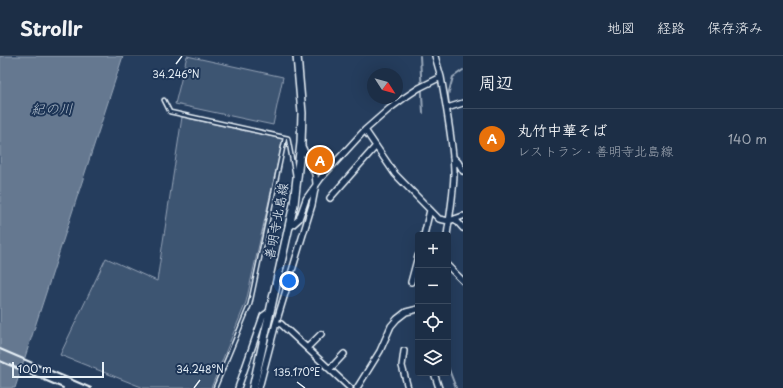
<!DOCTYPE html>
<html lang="ja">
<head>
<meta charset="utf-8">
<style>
  :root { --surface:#1c2e46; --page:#25364d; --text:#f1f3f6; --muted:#a0a8b3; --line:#3a4a5f; --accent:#95b2f1 }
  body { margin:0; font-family:"Playpen Sans","Klee One",sans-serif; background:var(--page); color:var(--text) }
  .controls { position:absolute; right:12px; bottom:12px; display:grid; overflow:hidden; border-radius:4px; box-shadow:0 4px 16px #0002 }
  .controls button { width:36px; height:36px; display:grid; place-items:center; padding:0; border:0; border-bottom:1px solid var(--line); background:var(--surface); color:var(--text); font:20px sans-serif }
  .compass { position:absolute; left:367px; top:12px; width:36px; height:36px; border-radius:50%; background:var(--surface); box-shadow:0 4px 16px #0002; rotate:126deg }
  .scale { position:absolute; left:12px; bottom:10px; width:92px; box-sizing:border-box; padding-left:4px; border:2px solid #e8f1f8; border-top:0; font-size:11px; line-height:14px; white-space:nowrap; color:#e8f1f8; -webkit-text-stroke:3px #1d3557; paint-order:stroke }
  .you { position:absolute; left:289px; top:225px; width:14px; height:14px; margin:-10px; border:3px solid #fff; border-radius:50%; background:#1a73e8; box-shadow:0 0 0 6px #1a73e833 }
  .badge { display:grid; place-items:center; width:26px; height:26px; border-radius:50%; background:var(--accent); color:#fff; font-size:13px; font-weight:700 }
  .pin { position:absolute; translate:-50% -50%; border:2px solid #fff; box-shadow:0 1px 4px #0006 }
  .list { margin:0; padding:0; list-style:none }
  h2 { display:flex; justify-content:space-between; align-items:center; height:52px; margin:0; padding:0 16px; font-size:17px }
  h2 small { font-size:13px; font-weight:400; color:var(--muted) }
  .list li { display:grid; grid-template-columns:26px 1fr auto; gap:12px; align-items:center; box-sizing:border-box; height:60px; padding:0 16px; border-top:1px solid var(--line) }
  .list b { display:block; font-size:15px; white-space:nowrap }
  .list p { margin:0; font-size:13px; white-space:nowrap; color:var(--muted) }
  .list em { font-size:13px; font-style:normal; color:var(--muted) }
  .icon { flex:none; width:22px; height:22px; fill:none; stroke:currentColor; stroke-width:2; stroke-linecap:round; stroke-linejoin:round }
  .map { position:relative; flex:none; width:463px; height:332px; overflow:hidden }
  header { display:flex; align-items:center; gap:24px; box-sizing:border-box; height:56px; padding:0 20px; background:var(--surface); border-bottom:1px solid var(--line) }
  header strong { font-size:19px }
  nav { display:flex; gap:22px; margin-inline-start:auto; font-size:14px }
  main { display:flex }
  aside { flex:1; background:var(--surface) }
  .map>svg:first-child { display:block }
  .green { fill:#3e5472; stroke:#93a2b5 }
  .water { fill:#657890; stroke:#99a8ba }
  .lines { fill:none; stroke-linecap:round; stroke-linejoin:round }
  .stream { stroke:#99a8ba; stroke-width:2 }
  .lane-casing { stroke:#e8f1f8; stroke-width:5.5 }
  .street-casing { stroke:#e8f1f8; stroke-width:8 }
  .secondary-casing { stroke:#e8f1f8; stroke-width:10 }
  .lane { stroke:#1d3557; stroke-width:2.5 }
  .street { stroke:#1d3557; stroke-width:5 }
  .secondary { stroke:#1d3557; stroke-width:7 }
  .rail { stroke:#e8f1f8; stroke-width:2 }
  .ticks { fill:none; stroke:#e8f1f8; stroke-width:1.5 }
  .labels { text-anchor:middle; stroke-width:4; stroke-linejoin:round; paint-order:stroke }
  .street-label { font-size:13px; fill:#e8f1f8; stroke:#1d3557 }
  .water-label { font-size:14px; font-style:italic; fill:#b4c1ce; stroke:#1d3557 }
  .ticks-label { font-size:10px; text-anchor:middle; fill:#e8f1f8; stroke:#1d3557; stroke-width:4; stroke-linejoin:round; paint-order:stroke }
</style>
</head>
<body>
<header>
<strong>Strollr</strong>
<nav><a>地図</a><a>経路</a><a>保存済み</a></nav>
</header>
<main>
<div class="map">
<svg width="463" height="332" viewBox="0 0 463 332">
  <rect width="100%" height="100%" fill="#253d5d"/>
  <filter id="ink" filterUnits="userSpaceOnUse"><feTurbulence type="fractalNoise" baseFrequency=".025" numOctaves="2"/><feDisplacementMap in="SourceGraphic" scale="8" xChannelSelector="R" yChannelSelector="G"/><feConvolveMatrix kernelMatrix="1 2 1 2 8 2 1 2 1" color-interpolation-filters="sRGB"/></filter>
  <g filter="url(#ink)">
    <path class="green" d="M 187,0 L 283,21 L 273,69 L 175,48 Z
      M 182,61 L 283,83 L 246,246 L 211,332 L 144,332 L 60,299 L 106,202 L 157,225 Z"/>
    <path class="water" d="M 0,0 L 123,0 L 15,332 L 0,332 Z"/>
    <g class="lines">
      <path class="stream" d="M 420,0 L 423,57
        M 450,60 L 448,39 L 453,21 L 463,14
        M 448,188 L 450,177
        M 448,311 L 456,332"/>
      <defs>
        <path id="lane" d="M 164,44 L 170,56 L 288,82 L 295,120
          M 215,332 L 250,248 L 285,82"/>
        <path id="street" d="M 441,21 C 446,50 453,86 454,115 C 454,136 450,158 447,179
          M 447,52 L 463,47
          M 365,74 L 395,118 L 439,163 L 449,165 L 463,160
          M 453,101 L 458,106 L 463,115
          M 330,142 L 376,90
          M 455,163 L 463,172
          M 289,172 L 299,163 L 306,143 L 321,122 L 365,74 L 389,53 L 404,42 L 419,32 L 441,21 L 435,0
          M 424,179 L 430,154
          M 448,210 L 463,225
          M 411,226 L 418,200
          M 276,267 L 281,268 L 350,332
          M 307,292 L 321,278
          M 404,295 L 402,310 L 408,332
          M 330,313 L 344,298
          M 434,317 L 439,332
          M 238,332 L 263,260 L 270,255
          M 259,332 L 276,267 L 312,149 L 316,128 L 315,118 L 301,88
          M 357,332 L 380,295 L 391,270 L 397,263 L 406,256 L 418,253"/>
        <path id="secondary" d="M 253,332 L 294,148 L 301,87 L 302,57 L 297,0"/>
      </defs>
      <use href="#lane" class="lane-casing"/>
      <use href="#street" class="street-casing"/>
      <use href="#secondary" class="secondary-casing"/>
      <use href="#lane" class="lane"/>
      <use href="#street" class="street"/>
      <use href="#secondary" class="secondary"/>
      <path class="rail" d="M 0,293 L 91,332
        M 0,305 L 63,332"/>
    </g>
  </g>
  <path class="ticks" d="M 176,8 L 182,0M 297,326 L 305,332M 194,332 L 200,324"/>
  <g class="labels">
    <g class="street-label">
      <text transform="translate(276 165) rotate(-79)" y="5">善明寺北島線</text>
    </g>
    <g class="water-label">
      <text x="52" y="58">紀の川</text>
    </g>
  </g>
  <g class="ticks-label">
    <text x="176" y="22">34.246°N</text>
    <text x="200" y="317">34.248°N</text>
    <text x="297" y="320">135.170°E</text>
  </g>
</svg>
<div class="controls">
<button>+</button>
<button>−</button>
<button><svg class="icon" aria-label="locate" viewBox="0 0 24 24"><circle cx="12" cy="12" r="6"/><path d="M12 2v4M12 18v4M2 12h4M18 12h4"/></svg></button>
<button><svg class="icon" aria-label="layers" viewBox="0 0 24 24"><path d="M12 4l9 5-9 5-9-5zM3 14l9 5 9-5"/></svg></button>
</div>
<svg class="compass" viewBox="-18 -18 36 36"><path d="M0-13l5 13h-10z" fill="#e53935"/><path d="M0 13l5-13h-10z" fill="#a0a8b3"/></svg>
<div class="scale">100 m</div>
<div class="you"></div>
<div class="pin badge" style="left:320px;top:104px;background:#e8710a">A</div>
</div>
<aside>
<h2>周辺<small></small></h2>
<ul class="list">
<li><span class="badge" style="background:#e8710a">A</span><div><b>丸竹中華そば</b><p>レストラン · 善明寺北島線</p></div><em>140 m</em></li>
</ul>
</aside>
</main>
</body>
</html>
